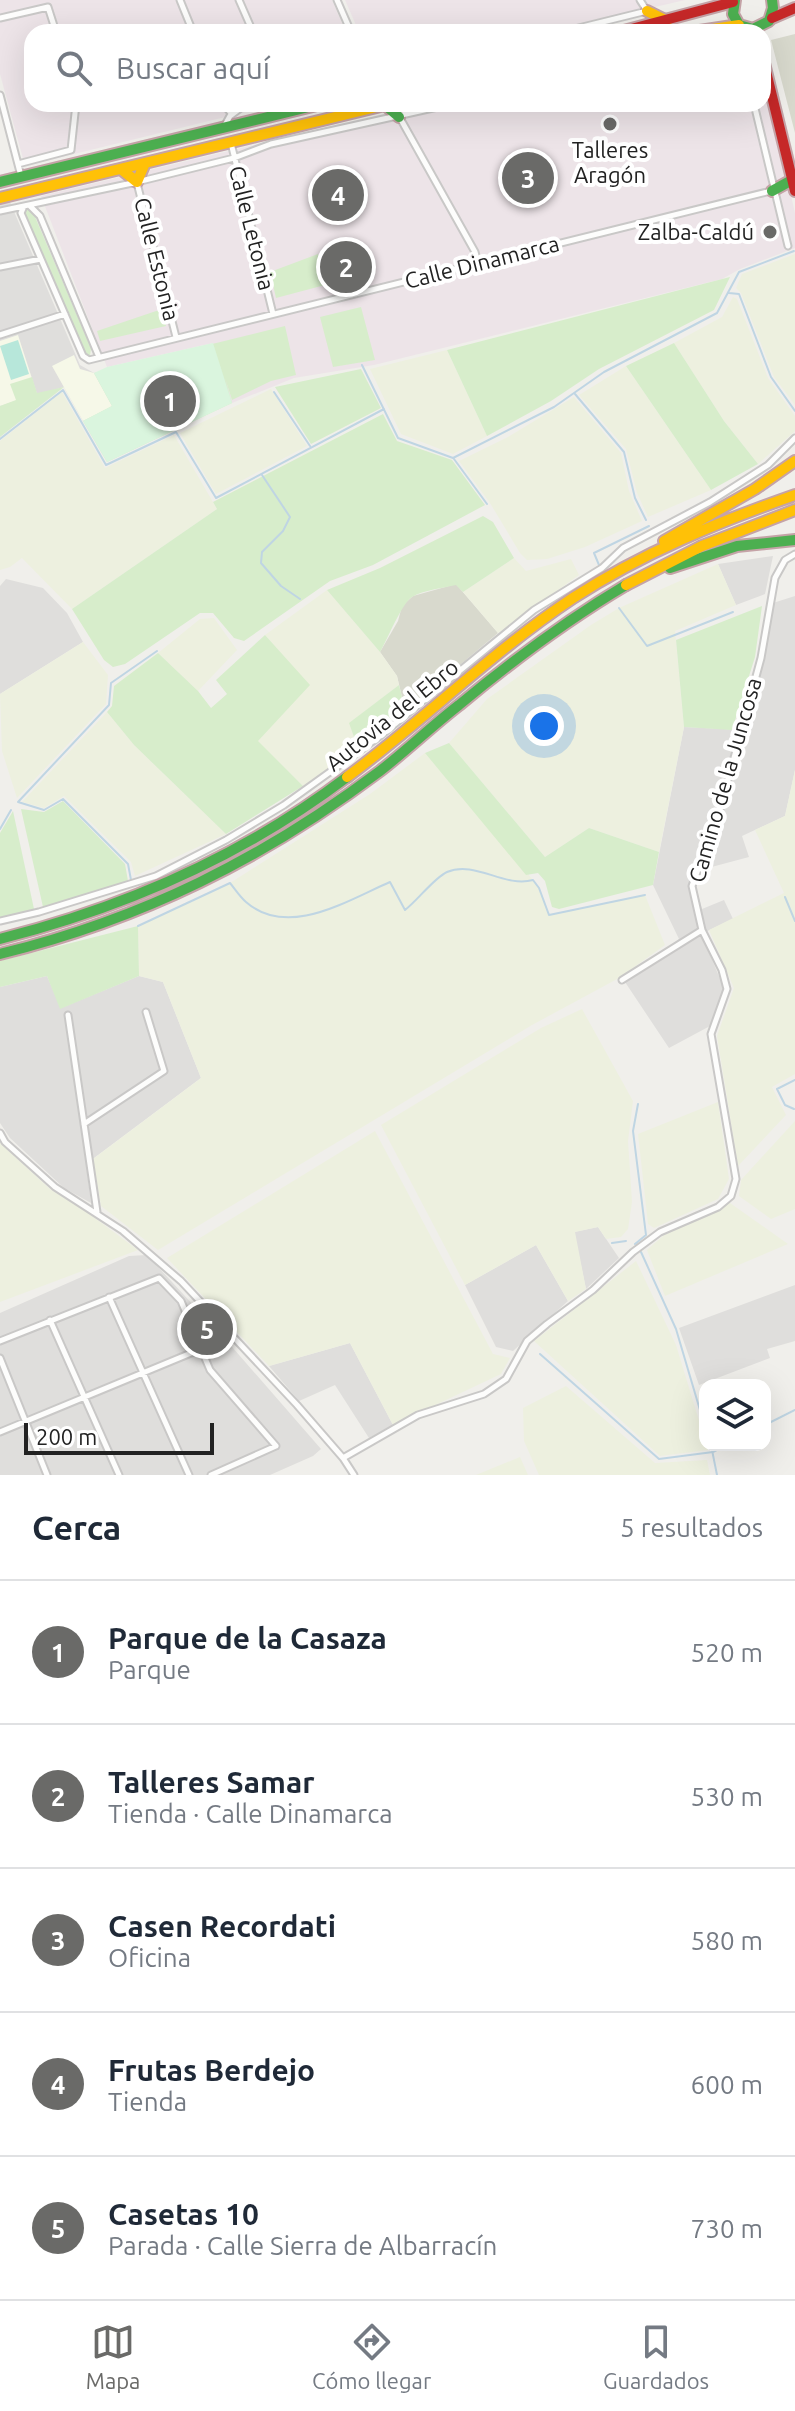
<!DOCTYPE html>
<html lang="es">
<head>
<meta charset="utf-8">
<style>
  :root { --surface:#fff; --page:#f6f6f7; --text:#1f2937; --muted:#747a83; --line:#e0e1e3; --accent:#6a6a68 }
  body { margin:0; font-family:Ubuntu,sans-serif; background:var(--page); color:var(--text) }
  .controls { position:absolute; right:24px; bottom:24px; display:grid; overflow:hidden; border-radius:16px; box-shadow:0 8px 32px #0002 }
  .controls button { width:72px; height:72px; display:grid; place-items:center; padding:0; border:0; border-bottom:2px solid var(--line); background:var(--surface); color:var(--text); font:40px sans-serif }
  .scale { position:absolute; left:24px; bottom:20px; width:190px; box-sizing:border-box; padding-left:8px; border:4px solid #222; border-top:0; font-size:22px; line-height:28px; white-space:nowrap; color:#222; -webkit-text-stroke:6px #fff; paint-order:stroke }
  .you { position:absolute; left:544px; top:726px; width:28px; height:28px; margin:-20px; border:6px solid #fff; border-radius:50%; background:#1a73e8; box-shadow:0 0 0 12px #1a73e833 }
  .badge { display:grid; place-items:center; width:52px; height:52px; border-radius:50%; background:var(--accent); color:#fff; font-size:26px; font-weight:700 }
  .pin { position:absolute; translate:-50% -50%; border:4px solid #fff; box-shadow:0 2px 8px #0006 }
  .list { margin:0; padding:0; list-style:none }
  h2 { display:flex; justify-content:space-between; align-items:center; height:104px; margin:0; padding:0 32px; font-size:34px }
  h2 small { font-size:26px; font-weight:400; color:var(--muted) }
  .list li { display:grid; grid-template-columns:52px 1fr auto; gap:24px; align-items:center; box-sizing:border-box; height:144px; padding:0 32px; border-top:2px solid var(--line) }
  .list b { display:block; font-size:30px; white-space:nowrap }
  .list p { margin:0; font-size:26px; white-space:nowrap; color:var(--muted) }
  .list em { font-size:26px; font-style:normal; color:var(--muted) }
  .icon { flex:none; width:44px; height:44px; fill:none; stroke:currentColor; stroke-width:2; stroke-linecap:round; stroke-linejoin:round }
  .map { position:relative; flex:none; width:795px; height:1475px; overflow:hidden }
  .search { position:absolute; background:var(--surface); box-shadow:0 8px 32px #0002; left:24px; right:24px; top:24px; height:88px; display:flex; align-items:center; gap:20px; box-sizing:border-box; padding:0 28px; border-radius:24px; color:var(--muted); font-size:30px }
  .sheet { height:824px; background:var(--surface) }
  nav { display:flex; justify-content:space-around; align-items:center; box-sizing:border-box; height:112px; border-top:2px solid var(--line); background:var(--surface); font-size:22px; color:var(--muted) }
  nav a { display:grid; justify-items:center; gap:4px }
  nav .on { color:var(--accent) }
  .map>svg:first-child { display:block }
  .residential { fill:#dfdedc }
  .industrial { fill:#ede4e8 }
  .education { fill:#f6f8e8 }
  .construction { fill:#d8d9cd }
  .farmland { fill:#edf0df }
  .grass { fill:#d7edcb }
  .park { fill:#daf5de }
  .pitch { fill:#b7e7da }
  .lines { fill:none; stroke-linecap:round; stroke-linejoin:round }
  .stream { stroke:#bfd5e3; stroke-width:2 }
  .street-casing { stroke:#c9c8c7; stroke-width:9 }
  .fast-casing { stroke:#c5a3a7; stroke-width:14 }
  .slow-casing { stroke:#c5a3a7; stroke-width:14 }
  .jam-casing { stroke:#c5a3a7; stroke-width:14 }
  .street { stroke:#fdfdfc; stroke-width:5 }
  .fast { stroke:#4caf50; stroke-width:10 }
  .slow { stroke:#ffc107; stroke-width:10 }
  .jam { stroke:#c62828; stroke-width:10 }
  .poi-dot { fill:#6a6a68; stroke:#fff; stroke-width:3 }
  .labels { text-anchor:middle; stroke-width:8; stroke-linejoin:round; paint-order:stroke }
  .poi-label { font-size:22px; fill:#222; stroke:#fff }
  .street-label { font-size:22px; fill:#222; stroke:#fff }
</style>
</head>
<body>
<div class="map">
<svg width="795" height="1475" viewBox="0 0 795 1475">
  <rect width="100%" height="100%" fill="#f0efeb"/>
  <path class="residential" d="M 6,193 L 80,365 L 94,373 L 113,407 L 83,421 L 64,387 L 0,406 L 0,195 Z
    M 773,556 L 765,594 L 736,605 L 718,564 Z
    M 6,579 L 43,588 L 67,613 L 83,642 L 0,694 L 0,586 Z
    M 795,596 L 795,770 L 785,816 L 742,836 L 749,857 L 704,869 L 696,887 L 702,909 L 724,900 L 733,919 L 701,934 L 724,988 L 710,1026 L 669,1048 L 625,982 L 679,939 L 653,885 L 684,727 L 745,730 L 763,665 L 773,603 Z
    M 47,976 L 61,1008 L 139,976 L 163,982 L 201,1078 L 86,1164 L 91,1203 L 64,1188 L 10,1138 L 0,1123 L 0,987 Z
    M 598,1227 L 619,1258 L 586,1289 L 574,1232 Z
    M 536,1245 L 568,1301 L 513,1351 L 496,1347 L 465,1285 Z
    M 147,1255 L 233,1348 L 321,1449 L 313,1456 L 270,1475 L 0,1475 L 0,1313 L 129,1256 Z
    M 795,1285 L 795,1341 L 767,1349 L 770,1358 L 699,1385 L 679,1328 Z
    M 350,1343 L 393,1425 L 369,1438 L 335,1385 L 299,1401 L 269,1366 Z"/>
  <path class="industrial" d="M 0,0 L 332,0 L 346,32 L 32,32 L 32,104 L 279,104 L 25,166 L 0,74 Z
    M 345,0 L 685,0 L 548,32 L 359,32 Z
    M 763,74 L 795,213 L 795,248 L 740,269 L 722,279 L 374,365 L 294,378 L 232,403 L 213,343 L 107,367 L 41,196 L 426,104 L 763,104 Z"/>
  <path class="education" d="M 18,335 L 37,394 L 0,406 L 0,341 Z
    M 74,355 L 80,369 L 94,373 L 113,407 L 83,421 L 52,366 Z"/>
  <path class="construction" d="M 795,34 L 795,133 L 771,40 Z
    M 456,584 L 498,633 L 412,705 L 402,697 L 397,676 L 380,652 L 398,621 L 402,606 L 413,596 Z"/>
  <path class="farmland" d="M 795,254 L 795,405 L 774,377 L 741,293 L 736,288 L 742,274 Z
    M 733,297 L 737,299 L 768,378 L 795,416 L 795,431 L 758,464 L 724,421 L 674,343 L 722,317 Z
    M 447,350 L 487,436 L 453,454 L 401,434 L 370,369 Z
    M 626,366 L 711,490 L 648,517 L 637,493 L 626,449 L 579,395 Z
    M 271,389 L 307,446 L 216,494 L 180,433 Z
    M 62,392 L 105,468 L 174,435 L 217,509 L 72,609 L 22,558 L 10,567 L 0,570 L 0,441 Z
    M 574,397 L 621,453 L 629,491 L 642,521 L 585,547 L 547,559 L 527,560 L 520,553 L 490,503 L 459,461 L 508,437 Z
    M 514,558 L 526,571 L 571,559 L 579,575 L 498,633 L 463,592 Z
    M 718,564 L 736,605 L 675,631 L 684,727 L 659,852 L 589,828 L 545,857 L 449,743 L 487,699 L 591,625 L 619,608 Z
    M 327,590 L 380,652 L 397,676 L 399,685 L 350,723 L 358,748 L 303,786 L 257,741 L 309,685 L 265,635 Z
    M 214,618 L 237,650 L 198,691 L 158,653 L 200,619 Z
    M 83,642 L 108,675 L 106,704 L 17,798 L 2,751 L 0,694 Z
    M 107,712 L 134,745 L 226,834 L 135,876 L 131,862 L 64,796 L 44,808 L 22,802 Z
    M 425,753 L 539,887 L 549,915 L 645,895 L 665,945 L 619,978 L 532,1025 L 158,1250 L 101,1206 L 93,1159 L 201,1078 L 163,982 L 139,976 L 138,926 L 230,883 L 370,794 Z
    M 795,770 L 795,1074 L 772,1087 L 786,1115 L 738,1166 L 717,1036 L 734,988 L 709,930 L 784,893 L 755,830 L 785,816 Z
    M 582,1009 L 633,1101 L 628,1141 L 632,1202 L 628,1229 L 621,1237 L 606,1239 L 598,1227 L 575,1232 L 586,1289 L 568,1301 L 536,1245 L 465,1285 L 381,1125 L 541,1028 Z
    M 718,1102 L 729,1179 L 718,1199 L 654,1228 L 648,1224 L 638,1134 Z
    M 795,1121 L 795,1209 L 771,1219 L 739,1196 L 741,1180 Z
    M 375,1131 L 493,1354 L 510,1358 L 501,1374 L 393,1425 L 350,1343 L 269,1366 L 167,1258 Z
    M 0,1143 L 50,1189 L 84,1210 L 138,1250 L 0,1302 Z
    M 730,1203 L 788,1244 L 665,1296 L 647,1250 L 664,1235 Z
    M 636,1261 L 676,1345 L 708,1450 L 660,1456 L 534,1341 Z
    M 566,1386 L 655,1463 L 707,1460 L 710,1475 L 539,1475 L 524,1441 L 523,1408 Z
    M 520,1457 L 528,1475 L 476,1475 Z"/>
  <path class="grass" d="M 27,209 L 33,212 L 91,348 L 90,356 L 85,354 L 24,214 Z
    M 318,254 L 325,285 L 276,298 L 270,272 Z
    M 730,277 L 714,310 L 599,369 L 551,401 L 487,436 L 447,350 Z
    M 361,307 L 375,360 L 333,367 L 320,317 Z
    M 162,309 L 166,326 L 100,341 L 97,331 Z
    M 285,326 L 296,375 L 271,381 L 232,400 L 225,378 L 232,403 L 107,462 L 83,421 L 112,406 L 94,373 Z
    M 674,343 L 724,421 L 758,464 L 711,490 L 626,366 Z
    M 361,369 L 381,408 L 311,444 L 275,387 Z
    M 32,377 L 37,393 L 64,387 L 0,437 L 0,406 L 16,400 L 10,384 Z
    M 383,414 L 397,441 L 452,460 L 485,505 L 373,565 L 330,581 L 244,641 L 234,638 L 213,613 L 200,613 L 125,664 L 113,667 L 104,660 L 72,609 L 217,509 L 213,502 Z
    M 483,516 L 493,522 L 514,558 L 463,592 L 456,585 C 443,588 424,590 412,597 C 402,603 387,640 380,652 L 327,590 L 380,568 Z
    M 762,606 L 755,657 L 732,730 L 684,727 L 676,640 Z
    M 265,635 L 310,685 L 258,741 L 303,786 L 226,834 L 134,745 L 107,712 L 112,706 L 114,686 L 158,653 L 198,691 L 211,708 L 227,694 L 216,680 Z
    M 399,685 L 402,697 L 412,705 L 358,748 L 349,723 Z
    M 449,743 L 545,857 L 589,828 L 659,852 L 653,885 L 559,909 L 552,907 L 545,881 L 538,873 L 526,875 L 425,753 Z
    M 63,801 L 125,864 L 128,881 L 43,907 L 21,809 L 44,812 Z
    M 13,811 L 34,909 L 0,918 L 0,833 Z
    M 138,926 L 139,976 L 60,1009 L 47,976 L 0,987 L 0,961 Z"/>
  <path class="park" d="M 213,343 L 232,403 L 107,462 L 83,421 L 112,406 L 94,373 L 107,367 Z"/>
  <path class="pitch" d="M 18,340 L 29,374 L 11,380 L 0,346 Z"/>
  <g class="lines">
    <path class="stream" d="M 729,293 L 739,294 L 771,377 L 795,411
      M 362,365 L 398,438 L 453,458 L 554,407 L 604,372 L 717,313 L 739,272 L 794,251
      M 274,392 L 310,446
      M 575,394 L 624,452 L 635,498 L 646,520
      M 0,439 L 63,390 L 106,465 L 176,432 L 216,498 L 384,409
      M 454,459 L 487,504
      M 262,475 L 290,517 L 283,531 L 262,552 L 261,563 L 281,586 L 300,599
      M 599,565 L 594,553 L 649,526
      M 619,608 L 647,646 L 733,612
      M 0,829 L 11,810
      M 131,880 L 128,864 L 63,799 L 44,810 L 18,802 L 109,705 L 111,683 L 157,651
      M 785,897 L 795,921
      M 138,926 L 230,883 C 235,889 240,897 246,902 C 288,939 348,900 390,882 L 405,910 C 418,900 434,878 447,872 C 475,860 504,888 533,880 L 539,888 L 549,915 L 645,895
      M 794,1109 L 785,1105 L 777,1089 L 795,1080
      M 612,1243 L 626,1241
      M 635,1244 L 646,1235 L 633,1131 L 638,1104
      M 641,1252 L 676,1329 L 705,1427
      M 540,1354 L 659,1459 L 713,1452 L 726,1445
      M 765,1425 L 795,1410
      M 711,1445 L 717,1475"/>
    <defs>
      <path id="street" d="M 180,0 L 193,32
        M 239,0 L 253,32
        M 337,0 L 351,32
        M 0,18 L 48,7 L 56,32
        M 562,32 L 647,11 L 640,0
        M 0,95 L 21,176
        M 223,104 L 232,114
        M 754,104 L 788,246
        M 400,118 L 475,252 L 478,263
        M 225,125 L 230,116 L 246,104
        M 231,143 L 273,314
        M 18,164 L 71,150 L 76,104
        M 137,183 L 176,337
        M 24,206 L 21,213 L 83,356 L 89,360 L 771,191
        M 30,206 L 40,216 L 99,357
        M 0,211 L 137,182 L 234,158 L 271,144 L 451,104
        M 0,267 L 41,259
        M 0,335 L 65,314
        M 0,921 L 39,912 L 156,876 L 226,840 L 284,805 L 380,736 L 534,610 L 602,568 L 623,548 L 710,502 L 768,465 L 795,438
        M 622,980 L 702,930
        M 68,1015 L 97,1212
        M 84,1124 L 164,1071 L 146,1012
        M 0,1133 L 5,1142 L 55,1187 L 123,1231 L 181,1281 L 297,1405 L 343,1458 L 354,1475
        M 109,1297 L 189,1475
        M 50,1320 L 119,1475
        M 0,1341 L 159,1278 L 181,1301 L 210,1370 L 276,1446 L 211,1475
        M 201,1346 L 221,1321
        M 0,1358 L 47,1475
        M 0,1432 L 208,1346 L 230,1331
        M 343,1458 L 418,1415 L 484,1394 L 506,1379 L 527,1341 L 547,1324 L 593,1290 L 633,1252 L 660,1232 L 718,1207 L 731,1196 L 736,1179 L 711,1034 L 727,989 L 722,970 L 702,930 L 692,886 L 721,806 L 761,658 L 775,578 L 785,560 L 795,554"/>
      <path id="fast" d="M 735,0 L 733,14 L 739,25 L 753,29 L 769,21 L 773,8 L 772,0
        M 385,105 L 399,117
        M 0,182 L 321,104
        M 772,191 L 792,180
        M 670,568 L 737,546 L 795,540
        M 0,939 C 126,907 243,856 347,777
        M 0,954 C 142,919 263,859 380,771 C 407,750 432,726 459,705 C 512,661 567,620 626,585"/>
      <path id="slow" d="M 647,11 L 667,21
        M 693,32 L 739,25
        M 121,169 L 137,182 L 145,163
        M 0,198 L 389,104
        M 664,541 L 755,489 L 795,461
        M 626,585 L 702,546 L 795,510
        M 347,777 C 424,720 493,651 573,598 C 642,553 718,522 795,495"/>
      <path id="jam" d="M 772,18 L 795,8
        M 620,32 L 733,2
        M 763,59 L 795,191"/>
    </defs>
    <use href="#street" class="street-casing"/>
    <use href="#fast" class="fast-casing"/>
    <use href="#slow" class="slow-casing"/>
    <use href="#jam" class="jam-casing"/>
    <use href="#street" class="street"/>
    <use href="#fast" class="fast"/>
    <use href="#slow" class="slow"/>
    <use href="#jam" class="jam"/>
  </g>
  <g class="poi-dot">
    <circle cx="610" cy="124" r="8"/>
    <circle cx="770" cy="232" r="8"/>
  </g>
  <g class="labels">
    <g class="poi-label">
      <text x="610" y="158">Talleres<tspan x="610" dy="25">Aragón</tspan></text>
      <text x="754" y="240" text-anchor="end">Zalba-Caldú</text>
    </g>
    <g class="street-label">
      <text transform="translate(252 228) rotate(76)" y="8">Calle Letonia</text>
      <text transform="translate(157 259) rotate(76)" y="8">Calle Estonia</text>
      <text transform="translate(482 262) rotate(-14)" y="8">Calle Dinamarca</text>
      <text transform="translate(392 715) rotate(-39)" y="8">Autovía del Ebro</text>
      <text transform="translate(725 780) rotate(-74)" y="8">Camino de la Juncosa</text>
    </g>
  </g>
</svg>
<div class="controls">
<button><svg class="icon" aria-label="layers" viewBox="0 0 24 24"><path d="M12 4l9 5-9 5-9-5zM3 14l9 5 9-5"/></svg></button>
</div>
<div class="scale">200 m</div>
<div class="you"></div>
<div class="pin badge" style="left:170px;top:401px">1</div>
<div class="pin badge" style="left:346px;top:267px">2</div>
<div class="pin badge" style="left:528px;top:178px">3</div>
<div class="pin badge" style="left:338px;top:195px">4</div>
<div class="pin badge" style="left:207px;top:1329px">5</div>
<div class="search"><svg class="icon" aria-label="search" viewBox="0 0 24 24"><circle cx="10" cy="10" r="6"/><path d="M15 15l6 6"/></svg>Buscar aquí</div>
</div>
<section class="sheet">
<h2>Cerca<small>5 resultados</small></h2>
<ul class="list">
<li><span class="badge">1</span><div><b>Parque de la Casaza</b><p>Parque</p></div><em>520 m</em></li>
<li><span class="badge">2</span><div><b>Talleres Samar</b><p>Tienda · Calle Dinamarca</p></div><em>530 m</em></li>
<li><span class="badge">3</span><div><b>Casen Recordati</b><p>Oficina</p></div><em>580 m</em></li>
<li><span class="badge">4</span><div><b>Frutas Berdejo</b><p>Tienda</p></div><em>600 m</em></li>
<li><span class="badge">5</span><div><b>Casetas 10</b><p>Parada · Calle Sierra de Albarracín</p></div><em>730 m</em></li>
</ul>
</section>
<nav>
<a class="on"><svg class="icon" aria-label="map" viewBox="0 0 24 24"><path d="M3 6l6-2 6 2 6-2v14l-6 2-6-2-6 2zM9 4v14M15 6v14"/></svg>Mapa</a>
<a><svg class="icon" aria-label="directions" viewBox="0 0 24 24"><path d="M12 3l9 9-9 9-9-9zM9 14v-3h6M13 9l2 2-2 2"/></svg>Cómo llegar</a>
<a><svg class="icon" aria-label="saved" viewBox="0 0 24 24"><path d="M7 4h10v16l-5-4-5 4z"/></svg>Guardados</a>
</nav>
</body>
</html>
